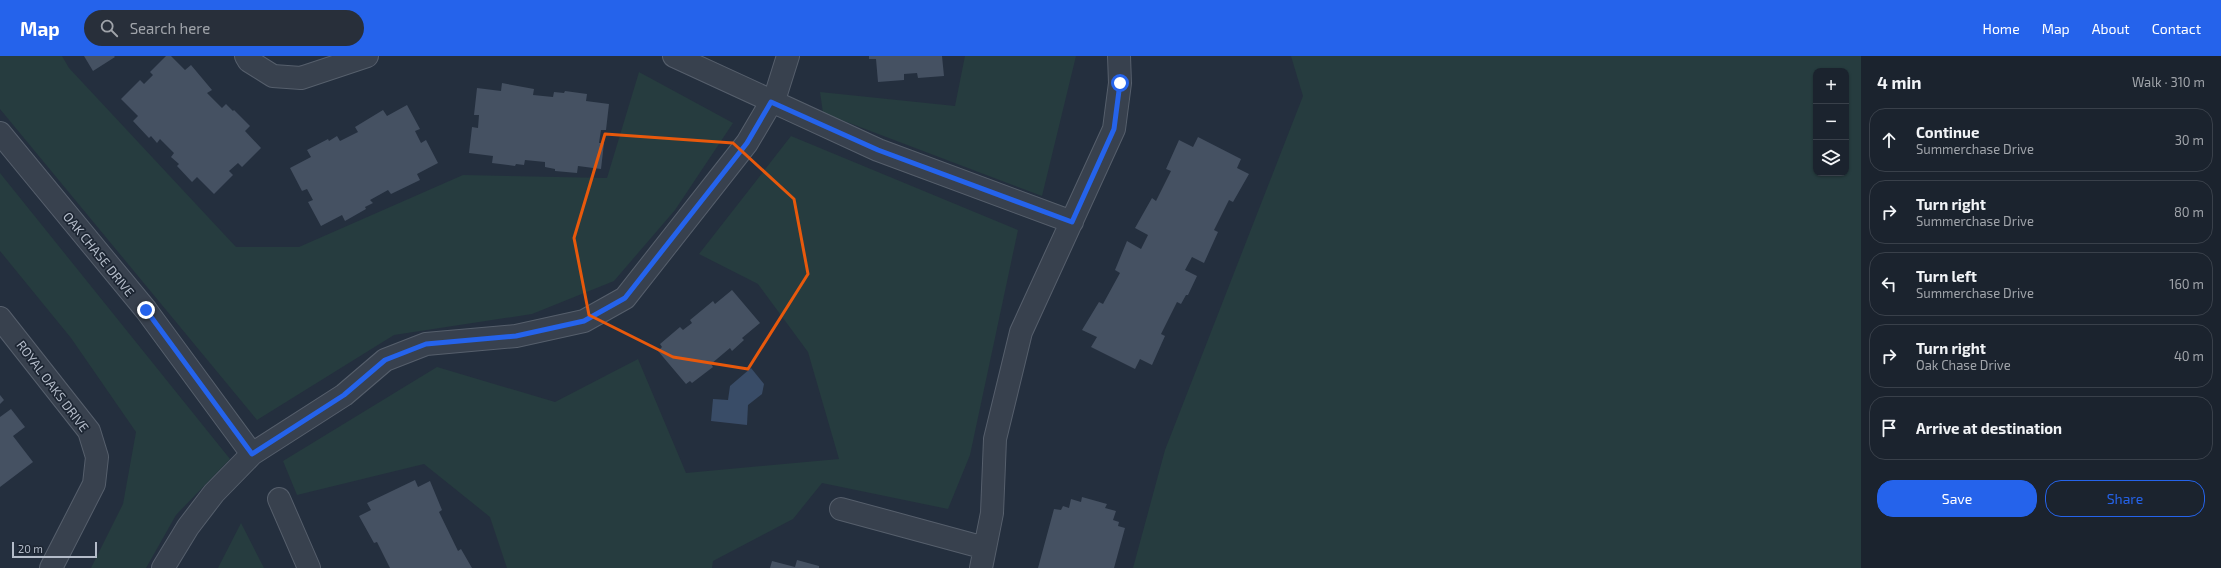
<!DOCTYPE html>
<html lang="en">
<head>
<meta charset="utf-8">
<style>
  :root { --surface:#1b232e; --page:#282f3a; --text:#f1f3f6; --muted:#a0a4aa; --line:#39404a; --accent:#2563eb }
  body { margin:0; font-family:"Exo 2",sans-serif; background:var(--page); color:var(--text) }
  .controls { position:absolute; right:12px; top:12px; display:grid; overflow:hidden; border-radius:8px; box-shadow:0 1px 3px #0004 }
  .controls button { width:36px; height:36px; display:grid; place-items:center; padding:0; border:0; border-bottom:1px solid var(--line); background:var(--surface); color:var(--text); font:20px sans-serif }
  .scale { position:absolute; left:12px; bottom:10px; width:85px; box-sizing:border-box; padding-left:4px; border:2px solid #b4bcc9; border-top:0; font-size:11px; line-height:14px; white-space:nowrap; color:#b4bcc9; -webkit-text-stroke:3px #1d2633; paint-order:stroke }
  .stop { position:absolute; width:12px; height:12px; margin:-9px; border:3px solid #2563eb; border-radius:50%; background:#fff }
  .stop.end { background:#2563eb; border-color:#fff; box-shadow:0 1px 4px #0008 }
  .list { margin:0; padding:0; list-style:none }
  h2 { display:flex; justify-content:space-between; align-items:center; height:52px; margin:0; padding:0 16px; font-size:17px }
  h2 small { font-size:13px; font-weight:400; color:var(--muted) }
  .list li { display:grid; grid-template-columns:26px 1fr auto; gap:12px; align-items:center; box-sizing:border-box; height:64px; margin:0 8px 8px; padding:0 8px; border:1px solid var(--line); border-radius:16px }
  .list b { display:block; font-size:15px; white-space:nowrap }
  .list p { margin:0; font-size:13px; white-space:nowrap; color:var(--muted) }
  .list em { font-size:13px; font-style:normal; color:var(--muted) }
  .actions { display:flex; gap:8px; padding:12px 16px }
  .actions a { flex:1; padding:9px 0; border:1px solid var(--accent); border-radius:16px; text-align:center; font-size:14px; color:var(--accent) }
  .actions .main { background:var(--accent); color:#fff }
  .icon { flex:none; width:22px; height:22px; fill:none; stroke:currentColor; stroke-width:2; stroke-linecap:round; stroke-linejoin:round }
  .map { position:relative; flex:none; width:1861px; height:512px; overflow:hidden }
  header { display:flex; align-items:center; gap:24px; box-sizing:border-box; height:56px; padding:0 20px; background:var(--accent); color:#fff }
  header strong { font-size:19px }
  nav { display:flex; gap:22px; margin-inline-start:auto; font-size:14px }
  .search { width:280px; height:36px; background:var(--page); display:flex; align-items:center; gap:10px; box-sizing:border-box; padding:0 14px; border-radius:22px; color:var(--muted); font-size:15px }
  main { display:flex }
  aside { flex:1; background:var(--surface) }
  .map>svg:first-child { display:block }
  .green { fill:#263c3f; fill-rule:evenodd }
  .water { fill:#394c67 }
  .building { fill:#455162 }
  .lines { fill:none; stroke-linecap:round; stroke-linejoin:round }
  .minor-casing { stroke:#565f6c; stroke-width:24 }
  .minor { stroke:#38414e; stroke-width:22 }
  .route { stroke:#2563eb; stroke-width:5 }
  .marked { fill:none; stroke:#e8590c; stroke-width:3; stroke-linejoin:round }
  .labels { text-anchor:middle; stroke-width:3.5; stroke-linejoin:round; paint-order:stroke }
  .street-label { font-size:13px; fill:#b4bcc9; stroke:#1d2633 }
</style>
</head>
<body>
<header>
<strong>Map</strong>
<div class="search"><svg class="icon" aria-label="search" viewBox="0 0 24 24"><circle cx="10" cy="10" r="6"/><path d="M15 15l6 6"/></svg>Search here</div>
<nav><a>Home</a><a>Map</a><a>About</a><a>Contact</a></nav>
</header>
<main>
<div class="map">
<svg width="1861" height="512" viewBox="0 0 1861 512">
  <rect width="100%" height="100%" fill="#242f3e"/>
  <path class="green" d="M 0,0 L 62,0 L 69,12 L 236,191 L 299,191 L 463,119 L 607,122 L 639,16 L 733,67 L 675,154 L 614,225 L 532,258 L 394,279 L 257,364 L 0,53 Z
    M 965,0 L 1076,0 L 1042,140 L 823,57 L 820,36 L 955,50 Z
    M 1291,0 L 1861,0 L 1861,512 L 1133,512 L 1165,394 L 1303,40 ZM 1816,15 L 1846,15 L 1846,117 L 1816,117 Z
    M 791,80 L 1018,174 L 970,399 L 948,453 L 822,427 L 793,463 L 713,505 L 712,512 L 507,512 L 490,461 L 424,408 L 297,439 L 283,405 L 437,311 L 555,346 L 638,303 L 686,417 L 839,403 L 808,296 L 758,228 L 699,198 Z
    M 0,117 L 230,403 L 176,459 L 146,512 L 91,512 L 123,448 L 136,376 L 71,282 L 0,195 Z
    M 241,467 L 264,512 L 218,512 Z"/>
  <path class="water" d="M 751,312 L 764,328 L 762,338 L 748,349 L 747,369 L 711,365 L 713,343 L 728,344 L 730,330 Z"/>
  <path class="building" d="M 84,0 L 114,0 L 115,1 L 93,15 Z
    M 166,0 L 171,0 L 185,14 L 191,9 L 212,34 L 207,37 L 222,52 L 226,48 L 233,55 L 234,54 L 250,70 L 245,75 L 261,92 L 242,111 L 238,107 L 229,115 L 233,119 L 214,138 L 197,121 L 192,126 L 177,110 L 179,108 L 171,101 L 174,97 L 160,83 L 157,87 L 151,80 L 149,82 L 133,65 L 138,60 L 121,43 L 140,24 L 144,28 L 153,19 L 150,16 Z
    M 869,0 L 942,0 L 944,20 L 918,22 L 917,17 L 904,18 L 904,24 L 878,26 L 876,3 L 869,3 Z
    M 502,27 L 534,33 L 533,39 L 553,41 L 554,36 L 564,37 L 565,35 L 587,38 L 586,45 L 609,48 L 606,74 L 601,74 L 599,87 L 604,87 L 601,113 L 578,110 L 577,117 L 555,115 L 555,113 L 545,111 L 545,106 L 525,104 L 524,109 L 516,108 L 515,110 L 492,107 L 493,100 L 469,97 L 472,71 L 478,72 L 479,59 L 474,59 L 477,32 L 501,35 Z
    M 407,49 L 420,73 L 415,75 L 421,87 L 426,84 L 438,107 L 417,118 L 420,124 L 391,138 L 388,134 L 370,144 L 373,147 L 365,151 L 366,153 L 345,165 L 342,159 L 321,170 L 308,146 L 313,144 L 307,133 L 302,135 L 290,112 L 311,101 L 307,94 L 328,83 L 329,85 L 337,80 L 340,85 L 358,76 L 355,71 L 383,54 L 387,60 Z
    M 1198,81 L 1241,103 L 1237,112 L 1249,118 L 1233,146 L 1229,144 L 1214,174 L 1218,176 L 1204,207 L 1192,201 L 1185,214 L 1197,220 L 1188,239 L 1186,239 L 1181,248 L 1177,246 L 1161,278 L 1165,280 L 1152,309 L 1140,303 L 1135,313 L 1091,291 L 1097,281 L 1082,274 L 1099,246 L 1103,248 L 1120,217 L 1115,214 L 1127,185 L 1141,193 L 1148,179 L 1135,172 L 1152,142 L 1156,145 L 1171,115 L 1166,113 L 1179,84 L 1193,91 Z
    M 732,234 L 760,267 L 742,282 L 744,284 L 732,295 L 730,292 L 711,308 L 713,311 L 692,327 L 690,325 L 686,328 L 658,295 L 662,291 L 660,288 L 680,271 L 683,274 L 692,267 L 690,264 L 713,245 L 715,248 Z
    M 0,339 L 4,344 L 0,348 Z
    M 11,353 L 25,371 L 13,380 L 33,406 L 0,431 L 0,361 Z
    M 415,424 L 418,431 L 430,425 L 442,454 L 439,456 L 458,495 L 461,493 L 472,512 L 390,512 L 377,486 L 374,487 L 359,460 L 371,454 L 367,447 Z
    M 1082,441 L 1107,448 L 1105,452 L 1116,455 L 1113,464 L 1119,466 L 1118,470 L 1125,472 L 1114,512 L 1038,512 L 1054,453 L 1061,454 L 1063,450 L 1069,452 L 1071,443 L 1081,446 Z
    M 797,504 L 819,510 L 819,512 L 770,512 L 772,505 L 795,511 Z"/>
  <g class="lines">
    <defs>
      <path id="minor" d="M 246,0 L 249,5 L 273,20 L 301,22 L 367,0
        M 674,0 L 878,94 L 1072,166
        M 0,77 L 146,254 L 252,398
        M 0,262 L 89,375 L 97,401 L 94,428 L 51,512
        M 279,443 L 309,512
        M 841,453 L 985,492
        M 163,512 L 188,471 L 214,437 L 252,398 L 344,339 L 385,304 L 426,288 L 516,280 L 584,265 L 625,242 L 747,87 L 776,38 L 788,0
        M 981,512 L 992,457 L 995,383 L 1021,276 L 1114,73 L 1120,27 L 1119,0"/>
    </defs>
    <use href="#minor" class="minor-casing"/>
    <use href="#minor" class="minor"/>
  </g>
  <g class="lines">
    <path class="route" d="M 146,254 L 252,398 L 344,339 L 385,304 L 426,288 L 516,280 L 584,265 L 625,242 L 747,87 L 771,46 L 878,94 L 1072,166 L 1114,73 L 1120,27"/>
  </g>
  <path class="marked" d="M 605,78 L 733,87 L 794,143 L 808,218 L 748,313 L 673,301 L 589,259 L 574,182 Z"/>
  <g class="labels">
    <g class="street-label">
      <text transform="translate(99 198) rotate(51)" y="5">OAK CHASE DRIVE</text>
      <text transform="translate(53 330) rotate(53)" y="5">ROYAL OAKS DRIVE</text>
    </g>
  </g>
</svg>
<div class="controls">
<button>+</button>
<button>−</button>
<button><svg class="icon" aria-label="layers" viewBox="0 0 24 24"><path d="M12 4l9 5-9 5-9-5zM3 14l9 5 9-5"/></svg></button>
</div>
<div class="scale">20 m</div>
<div class="stop" style="left:1120px;top:27px"></div>
<div class="stop end" style="left:146px;top:254px"></div>
</div>
<aside>
<h2>4 min<small>Walk · 310 m</small></h2>
<ul class="list">
<li><svg class="icon" aria-label="ahead" viewBox="0 0 24 24"><path d="M12 20V5M6 11l6-6 6 6"/></svg><div><b>Continue</b><p>Summerchase Drive</p></div><em>30 m</em></li>
<li><svg class="icon" aria-label="right" viewBox="0 0 24 24"><path d="M7 20v-9h11M14 6l5 5-5 5"/></svg><div><b>Turn right</b><p>Summerchase Drive</p></div><em>80 m</em></li>
<li><svg class="icon" aria-label="left" viewBox="0 0 24 24"><path d="M17 20v-9H6M10 6l-5 5 5 5"/></svg><div><b>Turn left</b><p>Summerchase Drive</p></div><em>160 m</em></li>
<li><svg class="icon" aria-label="right" viewBox="0 0 24 24"><path d="M7 20v-9h11M14 6l5 5-5 5"/></svg><div><b>Turn right</b><p>Oak Chase Drive</p></div><em>40 m</em></li>
<li><svg class="icon" aria-label="arrive" viewBox="0 0 24 24"><path d="M6 21V4h12l-3 4 3 4H6"/></svg><div><b>Arrive at destination</b></div></li>
</ul>
<div class="actions"><a class="main">Save</a><a>Share</a></div>
</aside>
</main>
</body>
</html>
